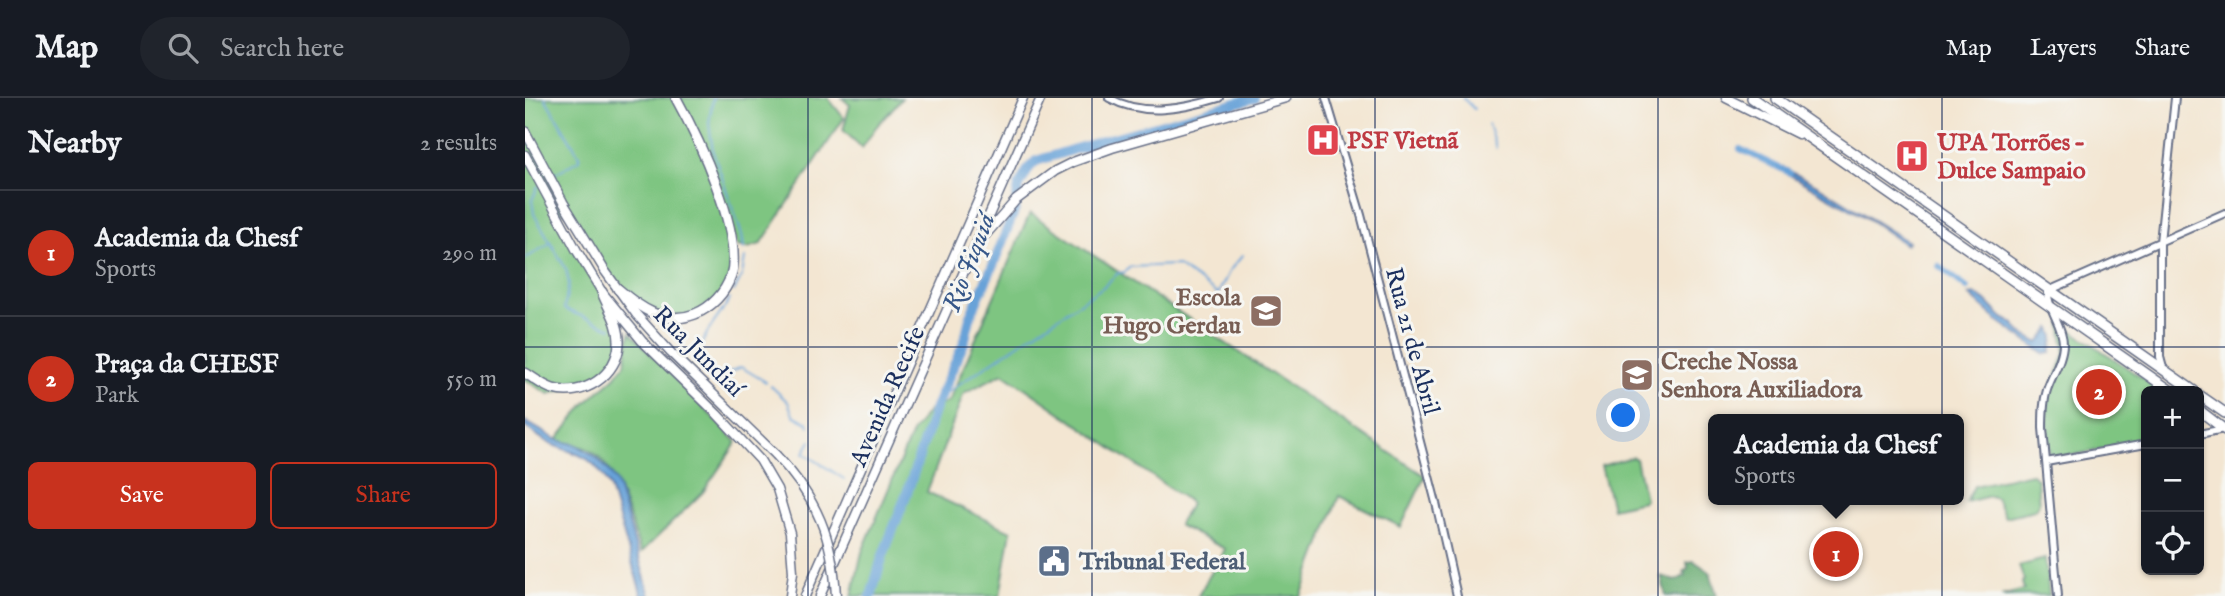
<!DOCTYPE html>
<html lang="en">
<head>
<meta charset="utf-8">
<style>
  :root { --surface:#171b24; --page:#20242c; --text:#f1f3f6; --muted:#9ea1a6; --line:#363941; --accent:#c8321e }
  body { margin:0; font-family:"IM FELL English",serif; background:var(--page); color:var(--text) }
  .controls { position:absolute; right:21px; bottom:21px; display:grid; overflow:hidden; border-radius:10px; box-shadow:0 2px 5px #0004 }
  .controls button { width:63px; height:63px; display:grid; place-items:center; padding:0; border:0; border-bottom:2px solid var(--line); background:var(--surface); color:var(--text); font:35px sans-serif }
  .you { position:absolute; left:1099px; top:318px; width:24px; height:24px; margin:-18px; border:5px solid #fff; border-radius:50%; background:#1a73e8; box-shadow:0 0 0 10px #1a73e833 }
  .badge { display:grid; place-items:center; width:46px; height:46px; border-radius:50%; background:var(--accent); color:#fff; font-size:23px; font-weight:700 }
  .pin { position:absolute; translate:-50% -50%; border:4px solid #fff; box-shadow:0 2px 7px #0006 }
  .popup { position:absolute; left:1183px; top:316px; width:256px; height:91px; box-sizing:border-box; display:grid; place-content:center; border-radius:10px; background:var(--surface); filter:drop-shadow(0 2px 5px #0005); font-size:23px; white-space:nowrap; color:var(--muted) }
  .popup b { font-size:26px; color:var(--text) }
  .popup::after { content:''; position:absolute; left:50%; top:100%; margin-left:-14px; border:14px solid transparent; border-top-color:var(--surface) }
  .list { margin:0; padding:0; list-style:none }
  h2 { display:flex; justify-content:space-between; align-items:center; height:91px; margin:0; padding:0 28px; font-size:30px }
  h2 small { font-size:23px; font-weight:400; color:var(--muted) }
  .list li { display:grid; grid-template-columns:46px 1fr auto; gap:21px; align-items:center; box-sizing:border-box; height:126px; padding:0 28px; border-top:2px solid var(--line) }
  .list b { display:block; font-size:26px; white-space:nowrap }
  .list p { margin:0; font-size:23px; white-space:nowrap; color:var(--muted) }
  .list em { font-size:23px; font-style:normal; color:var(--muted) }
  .actions { display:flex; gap:14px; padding:21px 28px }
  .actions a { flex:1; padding:16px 0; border:2px solid var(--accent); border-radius:10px; text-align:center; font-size:24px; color:var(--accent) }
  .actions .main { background:var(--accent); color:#fff }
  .icon { flex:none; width:38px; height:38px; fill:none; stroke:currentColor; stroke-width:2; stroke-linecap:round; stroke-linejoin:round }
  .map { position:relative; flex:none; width:1700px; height:498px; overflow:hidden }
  header { display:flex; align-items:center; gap:42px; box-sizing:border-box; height:98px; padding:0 35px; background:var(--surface); border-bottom:2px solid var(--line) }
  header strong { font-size:33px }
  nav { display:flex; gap:38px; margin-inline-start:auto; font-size:24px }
  .search { width:490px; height:63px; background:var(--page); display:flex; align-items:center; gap:18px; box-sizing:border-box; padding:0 24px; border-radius:38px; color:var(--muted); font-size:26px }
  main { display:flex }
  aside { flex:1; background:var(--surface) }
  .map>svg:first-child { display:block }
  .green { fill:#7ec581; stroke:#4c7a70; stroke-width:2 }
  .forest { fill:#66aa6f; stroke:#406c66; stroke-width:2 }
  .water { fill:#68a2d8; stroke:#42689b; stroke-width:2 }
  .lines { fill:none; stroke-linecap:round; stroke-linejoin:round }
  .stream { stroke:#68a2d8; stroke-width:2 }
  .canal { stroke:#68a2d8; stroke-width:6 }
  .river { stroke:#68a2d8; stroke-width:10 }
  .minor-casing { stroke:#676f87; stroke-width:10 }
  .major-casing { stroke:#676f87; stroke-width:11 }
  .highway-casing { stroke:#676f87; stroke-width:12 }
  .minor { stroke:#fff; stroke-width:6 }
  .major { stroke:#fff; stroke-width:8 }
  .highway { stroke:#fff; stroke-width:9 }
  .major-bridge-casing { stroke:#676f87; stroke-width:11; stroke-linecap:butt }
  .major-bridge { stroke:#fff; stroke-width:8 }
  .grid { fill:none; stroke:#1b2f5e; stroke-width:2; stroke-opacity:0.55 }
  .labels { text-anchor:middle; stroke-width:6; stroke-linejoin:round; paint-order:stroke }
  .health-label { font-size:24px; font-weight:bold; fill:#be3a42; stroke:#f6f6f2; text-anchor:start }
  .education-label { font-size:24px; font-weight:bold; fill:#785e54; stroke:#f6f6f2; text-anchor:end }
  .street-label { font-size:24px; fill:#1b2f5e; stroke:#f6f6f2 }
  .service-label { font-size:24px; font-weight:bold; fill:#4e5e75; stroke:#f6f6f2; text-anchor:start }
  .water-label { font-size:26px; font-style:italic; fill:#365789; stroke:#f6f6f2 }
</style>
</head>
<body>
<header>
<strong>Map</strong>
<div class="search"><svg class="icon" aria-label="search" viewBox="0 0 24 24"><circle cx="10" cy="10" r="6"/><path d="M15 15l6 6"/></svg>Search here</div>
<nav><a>Map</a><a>Layers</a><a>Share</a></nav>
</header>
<main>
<aside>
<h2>Nearby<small>2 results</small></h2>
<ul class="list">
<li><span class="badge">1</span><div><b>Academia da Chesf</b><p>Sports</p></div><em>290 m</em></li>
<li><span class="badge">2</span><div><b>Praça da CHESF</b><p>Park</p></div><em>550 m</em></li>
</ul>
<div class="actions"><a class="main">Save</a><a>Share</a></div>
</aside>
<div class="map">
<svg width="1700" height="498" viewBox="0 0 1700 498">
  <rect width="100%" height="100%" fill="#f6f6f2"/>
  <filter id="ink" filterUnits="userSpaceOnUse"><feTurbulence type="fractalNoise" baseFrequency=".0143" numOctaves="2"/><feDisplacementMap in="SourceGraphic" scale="14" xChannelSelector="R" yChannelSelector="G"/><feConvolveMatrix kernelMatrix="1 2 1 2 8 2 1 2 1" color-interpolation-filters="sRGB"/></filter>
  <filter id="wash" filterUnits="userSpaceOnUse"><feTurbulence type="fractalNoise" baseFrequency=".00686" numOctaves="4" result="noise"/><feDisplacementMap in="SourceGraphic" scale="28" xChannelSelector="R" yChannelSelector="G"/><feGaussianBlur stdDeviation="1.57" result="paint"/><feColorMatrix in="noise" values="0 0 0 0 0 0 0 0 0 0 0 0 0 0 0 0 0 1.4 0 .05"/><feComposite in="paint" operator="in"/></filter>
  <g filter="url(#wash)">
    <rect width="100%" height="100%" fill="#f3e6d2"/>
    <path class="green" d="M 0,0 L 151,0 L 176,50 L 204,133 L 201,145 L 208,164 L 202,193 L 168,217 L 132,217 L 93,190 L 43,115 L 32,114 L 89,210 L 100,237 C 93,247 91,259 85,267 C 73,285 44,290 24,296 L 0,282 Z
      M 154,0 L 303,0 L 319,20 L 236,146 L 223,150 L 212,148 L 184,62 Z
      M 317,0 L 377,0 L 351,29 L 337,50 L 318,32 L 325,7 Z
      M 505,115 L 900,378 L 876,429 L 814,398 L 776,498 L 673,498 L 700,451 L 653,427 L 666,405 L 478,275 L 439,295 L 402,394 L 486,433 L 475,498 L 327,498 L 337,454 L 387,335 L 403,313 L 424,303 Z
      M 1536,225 L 1636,293 L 1621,293 L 1621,344 L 1525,361 L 1522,315 L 1527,289 L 1540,255 Z
      M 105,234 L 212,344 L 178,394 L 116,455 C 107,429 92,370 69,355 C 58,347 45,345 32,342 L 60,306 L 90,279 L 100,266 Z
      M 1107,359 L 1111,361 L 1120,401 L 1118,403 L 1087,410 L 1076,368 Z
      M 1506,375 L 1512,381 L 1514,406 L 1509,412 L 1480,419 L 1471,400 L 1465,398 L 1441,404 L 1449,388 Z
      M 1520,461 L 1524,497 L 1476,498 L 1499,492 L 1497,484 L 1499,482 L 1494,468 Z"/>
    <path class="forest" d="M 1169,463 L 1185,474 L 1192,498 L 1141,498 L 1136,478 L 1150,483 L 1160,478 L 1159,473 L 1163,470 L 1162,464 Z"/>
    <path class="water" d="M 1257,69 L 1294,88 L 1383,144 L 1381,147 L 1345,122 L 1258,73 Z
      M 1449,196 L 1460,202 L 1478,220 L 1488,225 L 1497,236 L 1514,245 L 1526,230 L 1529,239 L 1526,255 L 1519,256 L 1472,222 L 1444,197 Z
      M 0,323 L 32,342 L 52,347 L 71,359 L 86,375 L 92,385 L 125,498 L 117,498 L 84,387 C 68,360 59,358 33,349 C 22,346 10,335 0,329 Z"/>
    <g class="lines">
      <path class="stream" d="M 20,0 L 54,57 L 54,62 L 29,76
        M 188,0 L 184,25 L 188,54 L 217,137 L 219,151
        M 938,0 L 949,11
        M 963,26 L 971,50
        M 13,88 L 7,102 L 9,116 L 41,171 L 44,185 L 39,211 L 86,230
        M 0,161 L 25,145
        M 209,193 L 217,177 L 220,160
        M 205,201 C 194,220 175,238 173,261 L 180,271 L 194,279 L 216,269 L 241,284
        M 246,288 L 263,304 L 268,317 L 283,325 L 284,328
        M 411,307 L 420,300 L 421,295 L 578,189 L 593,175 L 600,174 L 605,169 L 651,167 L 693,196 L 705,172 L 718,157
        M 286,343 L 279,355 L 319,381"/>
      <path class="canal" d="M 1215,51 L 1265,75
        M 1414,168 L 1442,190"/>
      <path class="river" d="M 346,498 L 357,460 L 382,395 L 411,307 L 439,245 L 446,216 L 469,165 L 490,111 L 494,88 L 504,70 L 511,63 L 550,51 L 729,0"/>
    </g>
  </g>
  <g filter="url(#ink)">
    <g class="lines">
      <defs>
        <path id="minor" d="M 584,0 C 618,19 658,11 694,0
          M 801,0 L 836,117 L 911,405 L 932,498
          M 1638,270 L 1635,259 L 1635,144 L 1650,0
          M 1674,336 L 1699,331
          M 1521,364 L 1621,346
          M 1533,498 L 1518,330 C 1518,317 1518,304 1522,292 C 1527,277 1538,261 1538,245 C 1538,227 1522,211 1523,193 L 1700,115"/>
        <path id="major" d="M 1201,0 L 1273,36
          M 0,33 L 38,104 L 80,173 L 111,216 L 146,255 L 251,357
          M 0,57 L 52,153 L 77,194 L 117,243 L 192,316 L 235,362 L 252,391 L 265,435 L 268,474 L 265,498
          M 457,141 L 491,102 L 530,73 L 548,64 L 587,50 L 761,0
          M 280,498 L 498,0
          M 295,498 L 516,0"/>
        <path id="highway" d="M 1227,0 L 1646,293
          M 1250,0 L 1669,293
          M 93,191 C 115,210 139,228 170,216 C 187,209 200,195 206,178 C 219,135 172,38 151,0
          M 0,275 C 9,280 18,288 28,291 C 58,300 93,277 94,245 C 95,226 83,210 77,194
          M 1674,297 L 1700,315
          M 1674,312 L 1700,332"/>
      </defs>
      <use href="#minor" class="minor-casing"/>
      <use href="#major" class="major-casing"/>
      <use href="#highway" class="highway-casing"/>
      <use href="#minor" class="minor"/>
      <use href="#major" class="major"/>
      <use href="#highway" class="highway"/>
      <defs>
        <path id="major-bridge" d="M 251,357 C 292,400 308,440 311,498"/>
      </defs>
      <use href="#major-bridge" class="major-bridge-casing"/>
      <use href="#major-bridge" class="major-bridge"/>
    </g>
  </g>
  <path class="grid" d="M 283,0 L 283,498M 567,0 L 567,498M 850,0 L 850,498M 1133,0 L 1133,498M 1417,0 L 1417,498M 0,249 L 1700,249"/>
  <defs>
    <symbol id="hospital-square" viewBox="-11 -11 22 22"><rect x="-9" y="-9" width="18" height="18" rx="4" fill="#e0444e" stroke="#f6f6f2"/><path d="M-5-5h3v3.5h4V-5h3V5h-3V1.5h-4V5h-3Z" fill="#fff"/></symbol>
    <symbol id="school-square" viewBox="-11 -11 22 22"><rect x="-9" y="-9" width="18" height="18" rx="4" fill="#8d6e63" stroke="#f6f6f2"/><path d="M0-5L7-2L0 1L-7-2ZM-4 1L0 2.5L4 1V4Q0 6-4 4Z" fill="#fff"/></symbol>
    <symbol id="civic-square" viewBox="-11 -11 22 22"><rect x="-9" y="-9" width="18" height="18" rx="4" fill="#5c6f8a" stroke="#f6f6f2"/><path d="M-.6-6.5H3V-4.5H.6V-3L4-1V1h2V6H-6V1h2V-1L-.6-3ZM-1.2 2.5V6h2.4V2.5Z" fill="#fff"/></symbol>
  </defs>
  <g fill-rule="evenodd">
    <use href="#hospital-square" x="779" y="23" width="38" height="38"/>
    <use href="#hospital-square" x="1368" y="39" width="38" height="38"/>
    <use href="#school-square" x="722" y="194" width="38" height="38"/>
    <use href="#school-square" x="1093" y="258" width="38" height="38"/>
    <use href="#civic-square" x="510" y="444" width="38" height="38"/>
  </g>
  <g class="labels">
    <g class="health-label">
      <text x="822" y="50">PSF Vietnã</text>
      <text x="1412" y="52">UPA Torrões –<tspan x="1412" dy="28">Dulce Sampaio</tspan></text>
    </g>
    <g class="education-label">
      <text x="716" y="207">Escola<tspan x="716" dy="28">Hugo Gerdau</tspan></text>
      <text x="1136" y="271" text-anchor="start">Creche Nossa<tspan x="1136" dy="28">Senhora Auxiliadora</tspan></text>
    </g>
    <g class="street-label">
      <text transform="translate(888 243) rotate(75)" y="8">Rua 21 de Abril</text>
      <text transform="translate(174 253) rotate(45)" y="8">Rua Jundiaí</text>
      <text transform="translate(362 298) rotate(-66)" y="8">Avenida Recife</text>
    </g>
    <g class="service-label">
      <text x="554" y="471">Tribunal Federal</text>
    </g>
    <g class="water-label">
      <text transform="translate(443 164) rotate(-69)" y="9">Rio Jiquiá</text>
    </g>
  </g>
</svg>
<div class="controls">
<button>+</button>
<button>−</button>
<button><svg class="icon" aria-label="locate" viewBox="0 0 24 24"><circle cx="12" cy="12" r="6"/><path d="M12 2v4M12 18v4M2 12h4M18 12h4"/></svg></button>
</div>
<div class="you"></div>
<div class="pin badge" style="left:1311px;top:456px">1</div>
<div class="popup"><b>Academia da Chesf</b>Sports</div>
<div class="pin badge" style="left:1574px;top:294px">2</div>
</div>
</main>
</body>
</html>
